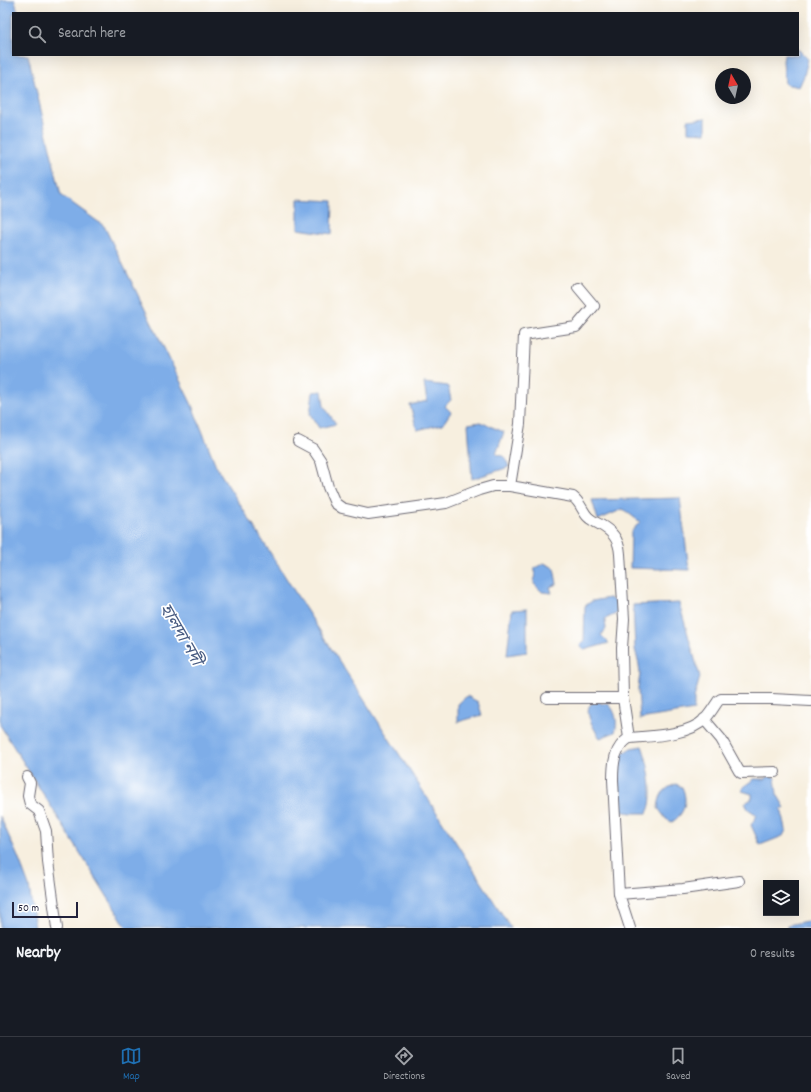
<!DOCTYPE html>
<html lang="en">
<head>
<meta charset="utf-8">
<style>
  :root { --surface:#171b24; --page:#20242c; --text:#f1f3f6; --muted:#9ea1a6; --line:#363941; --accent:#1f6fb2 }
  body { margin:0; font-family:Dekko,"Noto Sans Bengali",sans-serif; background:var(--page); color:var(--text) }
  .controls { position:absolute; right:12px; bottom:12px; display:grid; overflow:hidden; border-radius:0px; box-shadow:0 4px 16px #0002 }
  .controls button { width:36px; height:36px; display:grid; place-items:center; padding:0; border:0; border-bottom:1px solid var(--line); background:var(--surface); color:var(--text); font:20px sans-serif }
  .compass { position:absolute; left:715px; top:68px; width:36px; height:36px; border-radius:50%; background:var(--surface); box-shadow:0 4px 16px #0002; rotate:351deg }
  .scale { position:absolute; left:12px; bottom:10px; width:66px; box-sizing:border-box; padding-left:4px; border:2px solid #22223b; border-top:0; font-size:11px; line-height:14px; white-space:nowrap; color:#22223b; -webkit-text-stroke:3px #fff; paint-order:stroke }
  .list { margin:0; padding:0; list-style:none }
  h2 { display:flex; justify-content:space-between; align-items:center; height:52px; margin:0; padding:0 16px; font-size:17px }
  h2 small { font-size:13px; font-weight:400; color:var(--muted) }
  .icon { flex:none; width:22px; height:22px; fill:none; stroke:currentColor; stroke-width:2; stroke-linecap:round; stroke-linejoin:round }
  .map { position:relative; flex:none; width:811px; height:928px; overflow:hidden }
  .search { position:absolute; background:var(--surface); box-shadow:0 4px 16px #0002; left:12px; right:12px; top:12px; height:44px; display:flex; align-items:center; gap:10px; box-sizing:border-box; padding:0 14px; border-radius:0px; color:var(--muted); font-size:15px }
  .sheet { height:108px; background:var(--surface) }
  nav { display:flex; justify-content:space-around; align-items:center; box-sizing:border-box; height:56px; border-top:1px solid var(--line); background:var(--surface); font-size:11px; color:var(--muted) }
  nav a { display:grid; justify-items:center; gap:2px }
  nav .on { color:var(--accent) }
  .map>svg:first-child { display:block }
  .water { fill:#7eade8; stroke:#506892 }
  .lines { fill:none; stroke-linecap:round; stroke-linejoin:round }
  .minor-casing { stroke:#6d6a74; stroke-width:12 }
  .minor { stroke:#fff; stroke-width:10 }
  .labels { text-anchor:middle; stroke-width:3.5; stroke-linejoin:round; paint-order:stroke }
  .water-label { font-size:17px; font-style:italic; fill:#475a80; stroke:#fff }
</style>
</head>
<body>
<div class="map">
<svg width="811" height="928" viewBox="0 0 811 928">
  <rect width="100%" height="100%" fill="#fff"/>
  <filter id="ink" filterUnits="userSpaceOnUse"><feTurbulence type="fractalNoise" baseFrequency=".025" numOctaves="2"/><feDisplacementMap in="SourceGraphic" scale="8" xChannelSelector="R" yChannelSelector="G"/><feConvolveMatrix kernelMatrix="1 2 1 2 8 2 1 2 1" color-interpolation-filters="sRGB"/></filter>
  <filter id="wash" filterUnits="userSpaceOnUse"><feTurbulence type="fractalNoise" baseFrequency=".012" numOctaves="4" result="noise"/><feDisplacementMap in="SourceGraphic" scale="16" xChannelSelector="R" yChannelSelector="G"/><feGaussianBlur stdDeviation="0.9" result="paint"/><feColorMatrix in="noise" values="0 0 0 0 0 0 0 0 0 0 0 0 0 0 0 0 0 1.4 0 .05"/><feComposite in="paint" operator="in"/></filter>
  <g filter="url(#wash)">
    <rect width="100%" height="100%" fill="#f7efdf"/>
    <path class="water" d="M 0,0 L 15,0 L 18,13 L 13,13 L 13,55 L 28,55 L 61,195 L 104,226 L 191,403 L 217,468 L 298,597 L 511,928 L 127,928 L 0,725 Z
      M 798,49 L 808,59 L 804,76 L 799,87 L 785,84 L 783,61 L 784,55 L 798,55 Z
      M 706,118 L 706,133 L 688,132 L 688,120 Z
      M 298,199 L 333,201 L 332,234 L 298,229 Z
      M 424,383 L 448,386 L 451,400 L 445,406 L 451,412 L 443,424 L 417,430 L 410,405 L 427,401 Z
      M 322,391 L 324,406 L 336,424 L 319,428 L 310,414 L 313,392 Z
      M 480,422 L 504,432 L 496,454 L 505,457 L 509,467 L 472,479 L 468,424 Z
      M 680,498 L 689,570 L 630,568 L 631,532 L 640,522 L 623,509 L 598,520 L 592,500 Z
      M 544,563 L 554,568 L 557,584 L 550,587 L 552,593 L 542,592 L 534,584 L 535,568 Z
      M 609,598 L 617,602 L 620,612 L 605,619 L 606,629 L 601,635 L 609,643 L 584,650 L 580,645 L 584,641 L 585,606 L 592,601 Z
      M 679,603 L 700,677 L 694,698 L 694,710 L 640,719 L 638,688 L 640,674 L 639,665 L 635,649 L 633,605 Z
      M 527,609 L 527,652 L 507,655 L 512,610 Z
      M 467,696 L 478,702 L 482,715 L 458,722 L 458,704 Z
      M 598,699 L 601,704 L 607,703 C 616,710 618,722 615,732 L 600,738 C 595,731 584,713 590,705 C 592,703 595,701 598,699 Z
      M 642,746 C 648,761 656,798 647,813 L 632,813 L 618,811 L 618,791 L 620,755 L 631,748 Z
      M 771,775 L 775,778 L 777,794 L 785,808 L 781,809 L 785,824 L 786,830 L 783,836 L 760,845 L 751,825 L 757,815 L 748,809 L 745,803 L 752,799 L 752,794 L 742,791 L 743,787 L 754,779 L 765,779 Z
      M 676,784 L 682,787 C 688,800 685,814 672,822 L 666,819 L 658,808 C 660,794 662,790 676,784 Z
      M 0,816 L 18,857 L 29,886 L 35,928 L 0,928 Z
      M 807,921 L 809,922 L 811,928 L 787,928 L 787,925 Z"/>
  </g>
  <g filter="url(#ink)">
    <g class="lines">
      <defs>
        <path id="minor" d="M 578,287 L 594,306 L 576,327 L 524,335 L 520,424 L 510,486 L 573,497 C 581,503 582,511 588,517 C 591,520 595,522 599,524 C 612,531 619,539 620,554 L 624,619 L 622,648 L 623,698 L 629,738 C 651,736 688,736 705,719 C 710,714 714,707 718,701 L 721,699 L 772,699 L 811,701
          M 298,441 L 313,449 L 321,461 L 328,487 L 335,503 L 342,508 L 368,514 L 446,503 L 479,490 L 493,486 L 510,486
          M 547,698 L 623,698
          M 704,719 L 721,739 L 739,771 L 741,773 L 775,772
          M 629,738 C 614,748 613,763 613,780 L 619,894 L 683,889 L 739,881
          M 27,777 L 30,783 L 28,796 L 30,804 L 39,811 L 46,831 L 48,862 L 57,928
          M 619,894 L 630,928"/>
      </defs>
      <use href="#minor" class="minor-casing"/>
      <use href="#minor" class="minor"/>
    </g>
  </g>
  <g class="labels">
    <g class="water-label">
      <text transform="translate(182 634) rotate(60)" y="6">হালদা নদী</text>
    </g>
  </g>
</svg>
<div class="controls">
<button><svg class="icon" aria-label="layers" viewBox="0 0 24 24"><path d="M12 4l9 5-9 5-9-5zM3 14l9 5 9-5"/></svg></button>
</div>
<svg class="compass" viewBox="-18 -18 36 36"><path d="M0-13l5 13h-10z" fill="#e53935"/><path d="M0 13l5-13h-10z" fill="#9ea1a6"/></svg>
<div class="scale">50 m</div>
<div class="search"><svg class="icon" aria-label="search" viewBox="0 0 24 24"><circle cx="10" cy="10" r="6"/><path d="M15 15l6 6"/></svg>Search here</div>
</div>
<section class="sheet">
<h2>Nearby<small>0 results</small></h2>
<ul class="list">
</ul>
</section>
<nav>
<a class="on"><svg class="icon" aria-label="map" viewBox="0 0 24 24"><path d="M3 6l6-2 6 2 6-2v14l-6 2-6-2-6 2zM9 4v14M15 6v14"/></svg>Map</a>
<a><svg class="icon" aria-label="directions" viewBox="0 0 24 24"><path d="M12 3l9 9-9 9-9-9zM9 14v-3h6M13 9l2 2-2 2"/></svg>Directions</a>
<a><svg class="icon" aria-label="saved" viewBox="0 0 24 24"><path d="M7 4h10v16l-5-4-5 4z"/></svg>Saved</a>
</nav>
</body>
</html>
